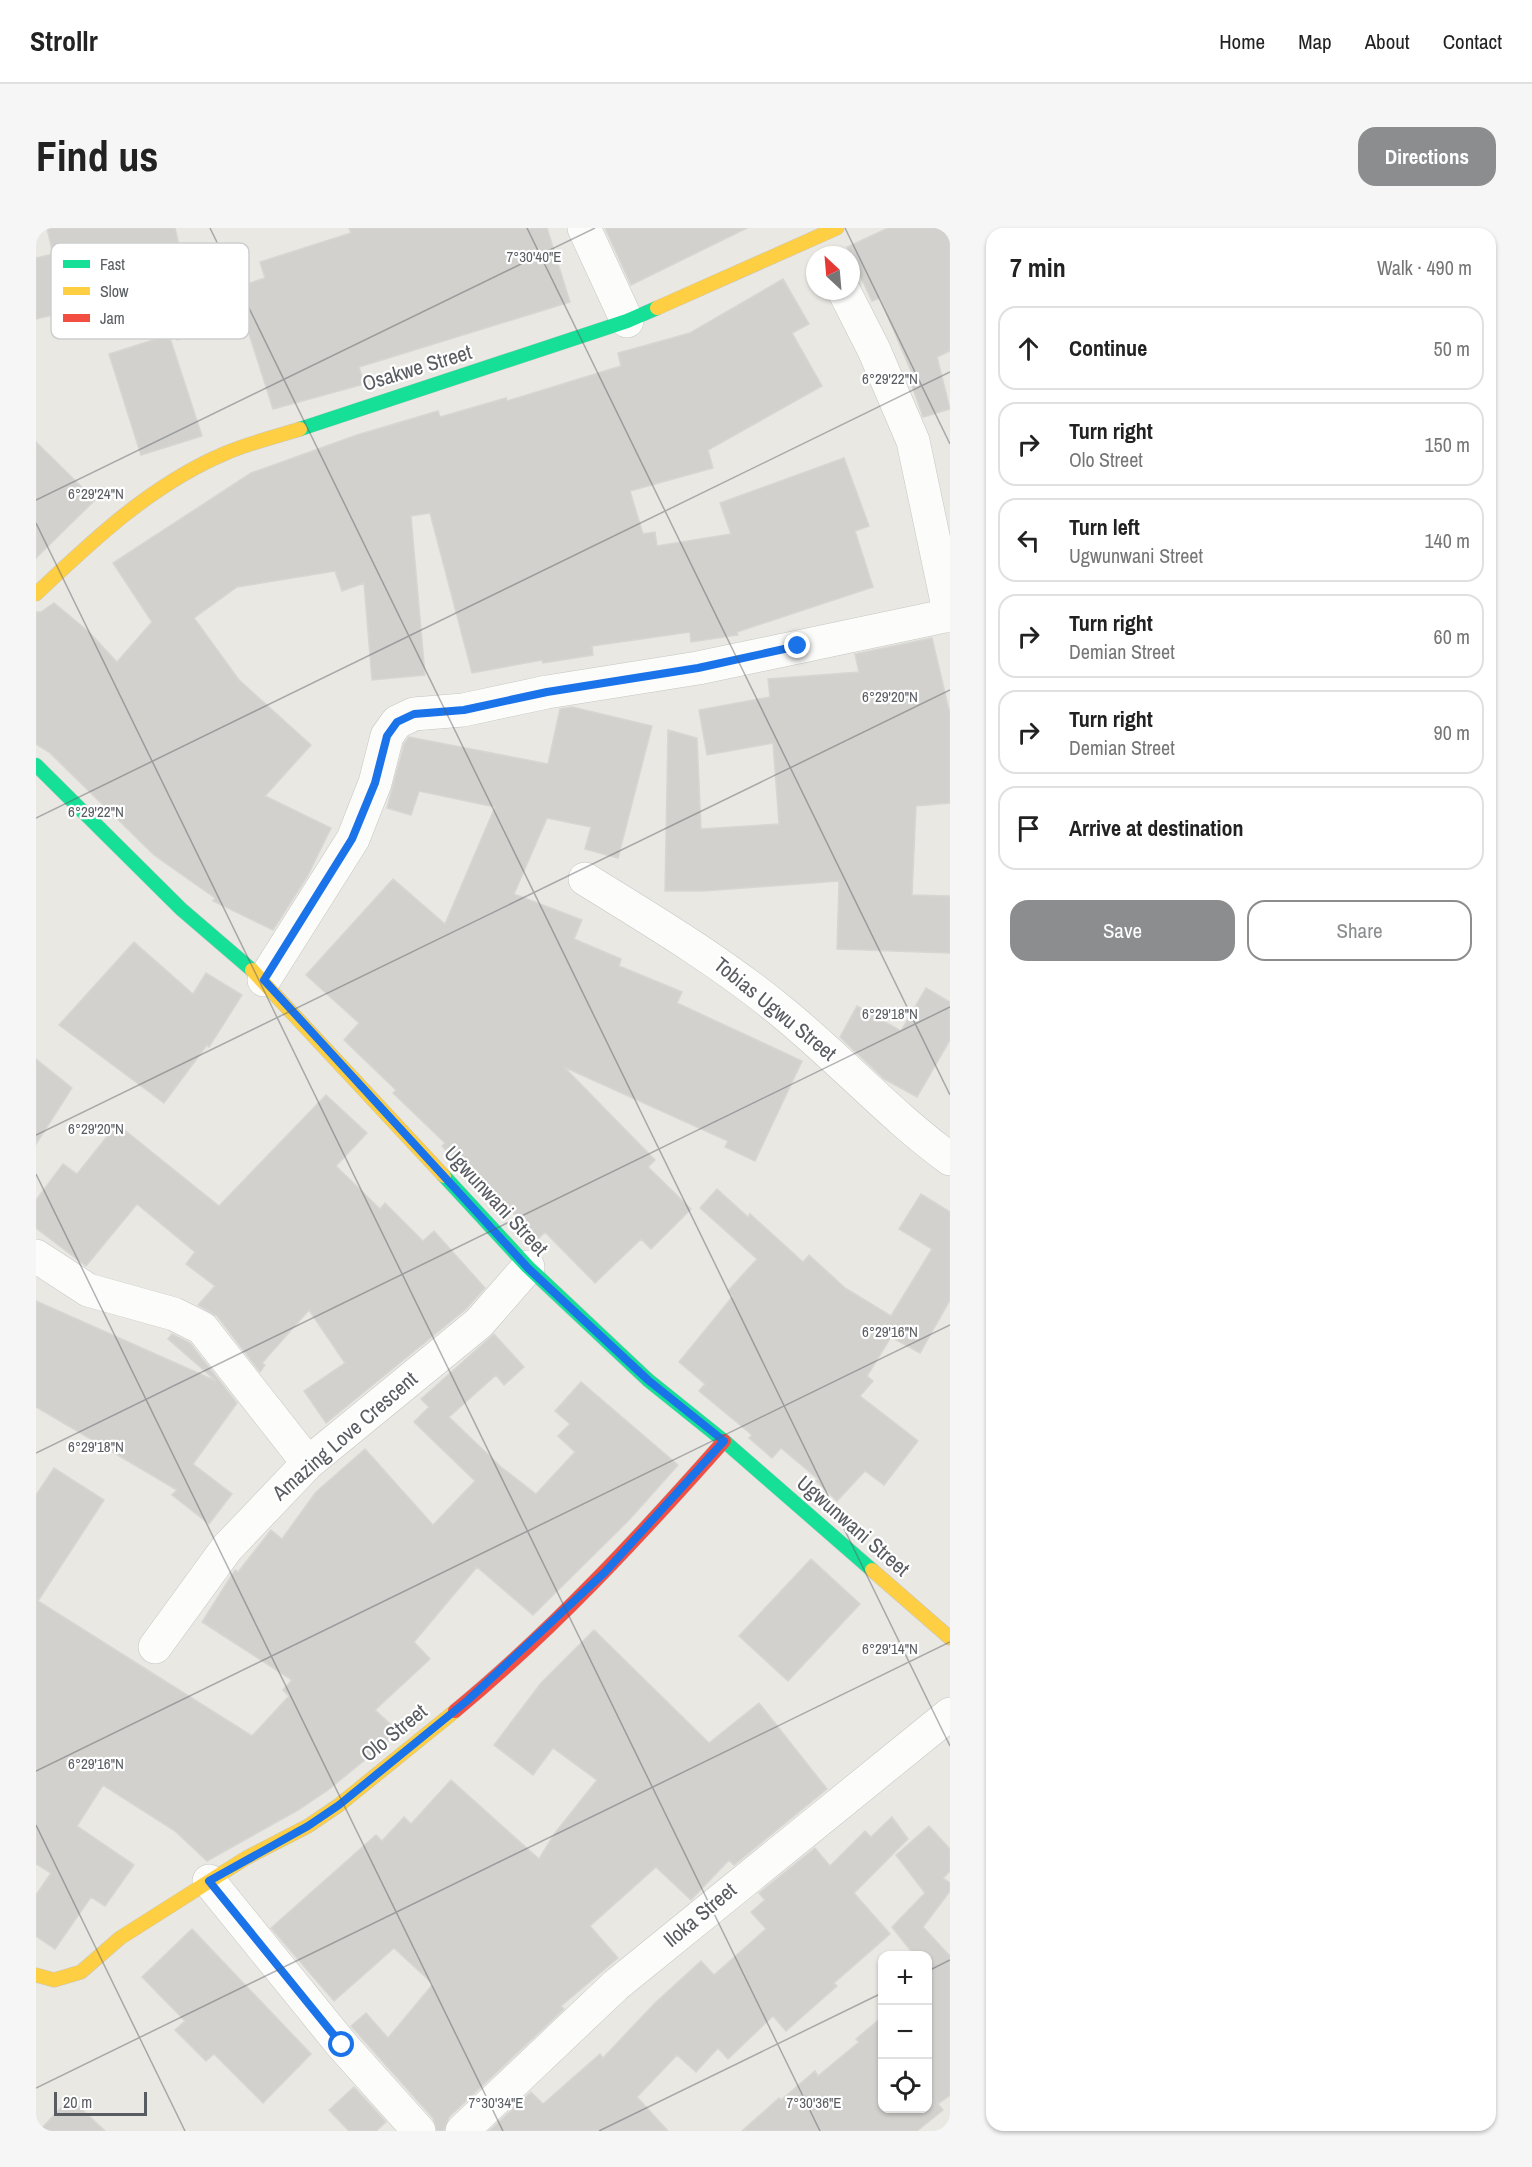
<!DOCTYPE html>
<html lang="en">
<head>
<meta charset="utf-8">
<style>
  :root { --surface:#fff; --page:#f6f6f6; --text:#222; --muted:#767676; --line:#e0e0e0; --accent:#8b8d8e }
  body { margin:0; font-family:"Archivo Narrow",sans-serif; background:var(--page); color:var(--text) }
  .controls { position:absolute; right:18px; bottom:18px; display:grid; overflow:hidden; border-radius:12px; box-shadow:0 2px 4px #0004 }
  .controls button { width:54px; height:54px; display:grid; place-items:center; padding:0; border:0; border-bottom:2px solid var(--line); background:var(--surface); color:var(--text); font:30px sans-serif }
  .compass { position:absolute; left:770px; top:18px; width:54px; height:54px; border-radius:50%; background:var(--surface); box-shadow:0 2px 4px #0004; rotate:334deg }
  .scale { position:absolute; left:18px; bottom:15px; width:93px; box-sizing:border-box; padding-left:6px; border:3px solid #595c61; border-top:0; font-size:16px; line-height:21px; white-space:nowrap; color:#595c61; -webkit-text-stroke:4px #fff; paint-order:stroke }
  .stop { position:absolute; width:18px; height:18px; margin:-14px; border:4px solid #1a73e8; border-radius:50%; background:#fff }
  .stop.end { background:#1a73e8; border-color:#fff; box-shadow:0 2px 6px #0008 }
  .list { margin:0; padding:0; list-style:none }
  h2 { display:flex; justify-content:space-between; align-items:center; height:78px; margin:0; padding:0 24px; font-size:26px }
  h2 small { font-size:20px; font-weight:400; color:var(--muted) }
  .list li { display:grid; grid-template-columns:39px 1fr auto; gap:18px; align-items:center; box-sizing:border-box; height:84px; margin:0 12px 12px; padding:0 12px; border:2px solid var(--line); border-radius:18px }
  .list b { display:block; font-size:22px; white-space:nowrap }
  .list p { margin:0; font-size:20px; white-space:nowrap; color:var(--muted) }
  .list em { font-size:20px; font-style:normal; color:var(--muted) }
  .actions { display:flex; gap:12px; padding:18px 24px }
  .actions a { flex:1; padding:14px 0; border:2px solid var(--accent); border-radius:18px; text-align:center; font-size:21px; color:var(--accent) }
  .actions .main { background:var(--accent); color:#fff }
  .icon { flex:none; width:33px; height:33px; fill:none; stroke:currentColor; stroke-width:2; stroke-linecap:round; stroke-linejoin:round }
  .map { position:relative; flex:none; width:914px; height:1903px; overflow:hidden; border-radius:18px }
  header { display:flex; align-items:center; gap:36px; box-sizing:border-box; height:84px; padding:0 30px; background:var(--surface); border-bottom:2px solid var(--line) }
  header strong { font-size:28px }
  nav { display:flex; gap:33px; margin-inline-start:auto; font-size:21px }
  .intro { display:flex; align-items:center; justify-content:space-between; box-sizing:border-box; height:144px; padding:0 36px }
  h1 { margin:0; font-size:42px }
  .button { padding:15px 27px; border-radius:18px; background:var(--accent); color:#fff; font-size:21px; font-weight:700 }
  main { display:flex; gap:36px; padding:0 36px }
  aside { flex:1; background:var(--surface); border-radius:18px; box-shadow:0 2px 4px #0004 }
  .map>svg:first-child { display:block }
  .building { fill:#d2d1ce; stroke:#d8d6d2; stroke-width:1.5 }
  .lines { fill:none; stroke-linecap:round; stroke-linejoin:round }
  .street-casing { stroke:#c5c5c4; stroke-width:34 }
  .fast-casing { stroke:#c6c6c5; stroke-width:15 }
  .slow-casing { stroke:#c6c6c5; stroke-width:15 }
  .jam-casing { stroke:#c6c6c5; stroke-width:15 }
  .street { stroke:#fcfcfb; stroke-width:33 }
  .fast { stroke:#16e098; stroke-width:14 }
  .slow { stroke:#ffcf43; stroke-width:14 }
  .jam { stroke:#f24e42; stroke-width:14 }
  .route { stroke:#1a73e8; stroke-width:8 }
  .ticks { fill:none; stroke:#595c61; stroke-width:1.5; stroke-opacity:0.45 }
  .labels { text-anchor:middle; stroke-width:4.5; stroke-linejoin:round; paint-order:stroke }
  .street-label { font-size:21px; fill:#595c61; stroke:#fff }
  .key { fill:#fff; stroke:#cdced0; stroke-width:1.5 }
  .key-label { font-size:16px; fill:#595c61 }
  .ticks-label { font-size:15px; text-anchor:middle; fill:#595c61; stroke:#fff; stroke-width:4.5; stroke-linejoin:round; paint-order:stroke }
</style>
</head>
<body>
<header>
<strong>Strollr</strong>
<nav><a>Home</a><a>Map</a><a>About</a><a>Contact</a></nav>
</header>
<div class="intro"><h1>Find us</h1><a class="button">Directions</a></div>
<main>
<div class="map">
<svg width="914" height="1903" viewBox="0 0 914 1903">
  <rect width="100%" height="100%" fill="#e9e8e3"/>
  <path class="building" d="M 11,0 L 139,0 L 156,74 L 229,50 L 224,34 L 315,5 L 313,0 L 511,0 L 534,74 L 323,139 L 328,156 L 237,181 L 208,90 L 141,112 L 124,62 L 0,91 L 0,30 L 17,26 Z
    M 569,0 L 711,0 L 595,57 Z
    M 852,0 L 914,0 L 914,123 L 901,129 L 914,181 L 887,189 L 873,149 L 877,148 L 844,70 L 836,73 L 811,19 Z
    M 747,51 L 773,96 L 756,105 L 786,158 L 672,222 L 677,240 L 594,263 L 607,306 L 619,304 L 621,318 L 695,306 L 684,275 L 808,230 L 833,298 L 819,303 L 837,359 L 701,404 L 702,407 L 655,414 L 654,404 L 556,418 L 557,427 L 507,435 L 506,432 L 436,445 L 394,285 L 375,288 L 389,447 L 336,452 L 328,355 L 306,363 L 299,343 L 201,359 L 158,390 L 203,452 L 275,517 L 229,568 L 295,600 L 271,649 L 237,702 L 177,673 L 179,670 L 118,627 L 13,524 L 0,516 L 0,384 L 5,384 L 18,375 L 53,404 L 81,434 L 116,394 L 77,335 L 215,245 L 321,207 L 402,183 L 404,189 L 470,170 L 471,173 L 585,138 L 582,125 L 654,105 Z
    M 133,107 L 166,208 L 105,227 L 73,126 Z
    M 0,214 L 59,272 L 0,330 Z
    M 896,410 L 914,486 L 914,575 L 880,578 L 876,667 L 914,668 L 914,725 L 801,721 L 803,653 L 667,663 L 629,663 L 632,502 L 661,510 L 665,601 L 743,596 L 737,515 L 671,527 L 663,482 L 734,469 L 732,451 L 823,444 L 819,426 Z
    M 536,479 L 616,498 L 582,630 L 549,621 L 555,599 L 511,590 L 478,666 L 546,692 L 538,711 L 585,731 L 583,738 L 646,764 L 641,775 L 766,833 L 719,933 L 689,919 L 692,913 L 528,839 L 619,932 L 612,939 L 655,981 L 615,1021 L 605,1011 L 559,1055 L 509,1004 L 502,1011 L 470,977 L 465,982 L 406,918 L 409,915 L 357,865 L 360,862 L 308,812 L 323,795 L 270,747 L 357,651 L 409,696 L 459,579 L 383,563 L 375,587 L 351,580 L 368,516 L 373,509 L 512,536 L 524,481 Z
    M 98,714 L 157,766 L 170,745 L 206,767 L 173,819 L 171,817 L 128,875 L 23,797 Z
    M 890,760 L 914,774 L 914,812 L 881,869 L 848,851 L 804,809 L 821,778 L 865,803 Z
    M 0,831 L 36,860 L 0,916 Z
    M 290,867 L 331,905 L 300,938 L 344,981 L 349,975 L 387,1013 L 398,1003 L 449,1060 L 430,1081 L 290,1195 L 268,1163 L 309,1135 L 273,1082 L 226,1135 L 229,1137 L 224,1144 L 181,1088 L 162,1077 L 179,1058 L 150,1036 L 159,1024 L 101,976 L 50,1038 L 0,1000 L 0,972 L 27,936 L 41,946 L 81,896 L 183,978 Z
    M 681,961 L 712,989 L 714,986 L 767,1034 L 773,1027 L 809,1060 L 855,1088 L 896,1021 L 863,1001 L 885,966 L 914,984 L 914,1072 L 884,1125 L 855,1109 L 831,1148 L 837,1153 L 824,1168 L 882,1213 L 848,1257 L 829,1243 L 801,1273 L 780,1253 L 782,1251 L 745,1220 L 736,1230 L 713,1210 L 716,1207 L 663,1163 L 669,1156 L 643,1134 L 697,1068 L 692,1063 L 721,1031 L 664,980 Z
    M 0,1073 L 180,1153 L 132,1111 L 136,1106 L 154,1115 L 201,1175 L 157,1236 L 196,1266 L 173,1296 L 136,1267 L 141,1262 L 0,1179 Z
    M 458,1106 L 488,1139 L 468,1157 L 460,1147 L 413,1189 L 465,1239 L 500,1266 L 539,1224 L 522,1208 L 534,1196 L 519,1183 L 545,1154 L 642,1237 L 593,1292 L 497,1387 L 441,1339 L 378,1414 L 394,1431 L 339,1482 L 363,1504 L 292,1562 L 262,1582 L 171,1633 L 139,1603 L 67,1557 L 41,1598 L 98,1637 L 69,1678 L 55,1669 L 19,1721 L 0,1708 L 0,1667 L 15,1645 L 0,1636 L 0,1267 L 18,1240 L 68,1272 L 2,1373 L 216,1508 L 253,1468 L 247,1462 L 256,1452 L 166,1394 L 199,1342 L 202,1344 L 235,1302 L 246,1311 L 280,1264 L 329,1221 L 397,1297 L 439,1253 L 378,1194 L 393,1179 L 385,1171 Z
    M 775,1331 L 824,1376 L 752,1453 L 703,1408 Z
    M 558,1402 L 673,1515 L 723,1475 L 791,1561 L 698,1637 L 693,1632 L 655,1672 L 620,1639 L 554,1698 L 582,1730 L 525,1778 L 528,1781 L 413,1889 L 408,1903 L 401,1903 L 397,1890 L 315,1798 L 330,1785 L 352,1810 L 397,1756 L 358,1720 L 298,1773 L 235,1700 L 340,1607 L 346,1613 L 368,1589 L 375,1596 L 415,1552 L 503,1631 L 519,1605 L 561,1552 L 517,1520 L 497,1547 L 458,1517 L 505,1455 Z
    M 856,1589 L 872,1611 L 818,1665 L 854,1706 L 798,1755 L 801,1758 L 750,1803 L 737,1788 L 692,1831 L 682,1820 L 660,1844 L 641,1827 L 601,1869 L 632,1903 L 453,1903 L 495,1864 L 507,1876 L 564,1826 L 567,1830 L 619,1775 L 665,1733 L 678,1747 L 730,1701 L 715,1684 L 729,1672 L 723,1665 L 779,1620 L 794,1638 L 829,1603 L 835,1609 Z
    M 893,1598 L 914,1621 L 914,1643 L 907,1650 L 914,1655 L 914,1663 L 887,1699 L 914,1728 L 914,1867 L 902,1876 L 907,1882 L 881,1903 L 706,1903 L 743,1870 L 745,1872 L 779,1843 L 782,1848 L 823,1814 L 820,1811 L 846,1789 L 846,1881 L 891,1881 L 891,1753 L 897,1748 L 891,1742 L 891,1728 L 879,1728 L 856,1699 L 889,1665 L 860,1627 Z
    M 156,1701 L 275,1826 L 227,1875 L 178,1826 L 170,1833 L 139,1802 L 149,1793 L 106,1749 Z
    M 318,1859 L 350,1894 L 340,1903 L 313,1903 L 293,1882 Z
    M 34,1870 L 69,1903 L 3,1903 Z"/>
  <g class="lines">
    <defs>
      <path id="street" d="M 548,0 L 591,93
        M 808,63 L 838,122 L 877,213 L 914,388
        M 549,651 C 617,693 684,733 746,784 C 804,831 854,887 914,931
        M 228,752 L 317,611 L 339,555 L 351,508 L 361,494 L 378,486 L 427,482 L 511,464 L 662,440 L 914,387
        M 0,1028 L 52,1062 L 138,1086 L 166,1100 L 272,1235
        M 119,1419 L 191,1320 L 272,1235 L 443,1095 L 492,1039
        M 173,1653 L 306,1817 L 383,1903
        M 426,1903 L 580,1757 L 914,1486"/>
      <path id="fast" d="M 264,201 L 591,93 L 621,80
        M 0,537 L 145,681 L 216,742
        M 408,948 L 492,1039 L 612,1152 L 688,1213 L 836,1342"/>
      <path id="slow" d="M 621,80 L 801,0
        M 0,366 C 57,312 116,256 190,225 C 213,215 239,209 264,201
        M 216,742 L 408,948
        M 836,1342 L 914,1410
        M 0,1747 L 18,1752 L 45,1744 L 84,1710 L 210,1630 L 272,1598 L 303,1577 L 419,1483"/>
      <path id="jam" d="M 419,1483 C 517,1402 604,1308 688,1213"/>
    </defs>
    <use href="#street" class="street-casing"/>
    <use href="#fast" class="fast-casing"/>
    <use href="#slow" class="slow-casing"/>
    <use href="#jam" class="jam-casing"/>
    <use href="#street" class="street"/>
    <use href="#fast" class="fast"/>
    <use href="#slow" class="slow"/>
    <use href="#jam" class="jam"/>
  </g>
  <g class="lines">
    <path class="route" d="M 306,1817 L 173,1653 L 272,1598 L 303,1577 L 432,1472 L 569,1344 L 688,1213 L 612,1152 L 492,1040 L 228,752 L 316,611 L 339,555 L 351,508 L 361,494 L 378,486 L 428,482 L 511,464 L 662,440 L 762,418"/>
  </g>
  <path class="ticks" d="M 174,0 L 914,1518M 491,0 L 914,867M 809,0 L 914,216M 0,272 L 559,0M 0,295 L 784,1903M 0,590 L 914,144M 0,907 L 914,462M 0,946 L 467,1903M 0,1225 L 914,779M 0,1543 L 914,1097M 0,1597 L 149,1903M 892,1743 L 914,1732M 0,1860 L 914,1414M 563,1903 L 846,1765"/>
  <g class="labels">
    <g class="street-label">
      <text transform="translate(381 140) rotate(-17)" y="7">Osakwe Street</text>
      <text transform="translate(739 781) rotate(39)" y="7">Tobias Ugwu Street</text>
      <text transform="translate(460 973) rotate(47)" y="7">Ugwunwani Street</text>
      <text transform="translate(309 1208) rotate(-41)" y="7">Amazing Love Crescent</text>
      <text transform="translate(817 1298) rotate(41)" y="7">Ugwunwani Street</text>
      <text transform="translate(358 1505) rotate(-39)" y="7">Olo Street</text>
      <text transform="translate(664 1687) rotate(-40)" y="7">Iloka Street</text>
    </g>
  </g>
  <rect x="15" y="15" width="198" height="96" rx="9" class="key"/>
  <rect x="27" y="32" width="27" height="8" fill="#16e098"/>
  <rect x="27" y="59" width="27" height="8" fill="#ffcf43"/>
  <rect x="27" y="86" width="27" height="8" fill="#f24e42"/>
  <g class="key-label">
    <text x="64" y="42">Fast</text>
    <text x="64" y="69">Slow</text>
    <text x="64" y="96">Jam</text>
  </g>
  <g class="ticks-label">
    <text x="498" y="34">7°30'40"E</text>
    <text x="854" y="156">6°29'22"N</text>
    <text x="60" y="271">6°29'24"N</text>
    <text x="854" y="474">6°29'20"N</text>
    <text x="60" y="589">6°29'22"N</text>
    <text x="854" y="791">6°29'18"N</text>
    <text x="60" y="906">6°29'20"N</text>
    <text x="854" y="1109">6°29'16"N</text>
    <text x="60" y="1224">6°29'18"N</text>
    <text x="854" y="1426">6°29'14"N</text>
    <text x="60" y="1541">6°29'16"N</text>
    <text x="460" y="1880">7°30'34"E</text>
    <text x="778" y="1880">7°30'36"E</text>
  </g>
</svg>
<div class="controls">
<button>+</button>
<button>−</button>
<button><svg class="icon" aria-label="locate" viewBox="0 0 24 24"><circle cx="12" cy="12" r="6"/><path d="M12 2v4M12 18v4M2 12h4M18 12h4"/></svg></button>
</div>
<svg class="compass" viewBox="-18 -18 36 36"><path d="M0-13l5 13h-10z" fill="#e53935"/><path d="M0 13l5-13h-10z" fill="#767676"/></svg>
<div class="scale">20 m</div>
<div class="stop" style="left:306px;top:1817px"></div>
<div class="stop end" style="left:762px;top:418px"></div>
</div>
<aside>
<h2>7 min<small>Walk · 490 m</small></h2>
<ul class="list">
<li><svg class="icon" aria-label="ahead" viewBox="0 0 24 24"><path d="M12 20V5M6 11l6-6 6 6"/></svg><div><b>Continue</b></div><em>50 m</em></li>
<li><svg class="icon" aria-label="right" viewBox="0 0 24 24"><path d="M7 20v-9h11M14 6l5 5-5 5"/></svg><div><b>Turn right</b><p>Olo Street</p></div><em>150 m</em></li>
<li><svg class="icon" aria-label="left" viewBox="0 0 24 24"><path d="M17 20v-9H6M10 6l-5 5 5 5"/></svg><div><b>Turn left</b><p>Ugwunwani Street</p></div><em>140 m</em></li>
<li><svg class="icon" aria-label="right" viewBox="0 0 24 24"><path d="M7 20v-9h11M14 6l5 5-5 5"/></svg><div><b>Turn right</b><p>Demian Street</p></div><em>60 m</em></li>
<li><svg class="icon" aria-label="right" viewBox="0 0 24 24"><path d="M7 20v-9h11M14 6l5 5-5 5"/></svg><div><b>Turn right</b><p>Demian Street</p></div><em>90 m</em></li>
<li><svg class="icon" aria-label="arrive" viewBox="0 0 24 24"><path d="M6 21V4h12l-3 4 3 4H6"/></svg><div><b>Arrive at destination</b></div></li>
</ul>
<div class="actions"><a class="main">Save</a><a>Share</a></div>
</aside>
</main>
</body>
</html>
